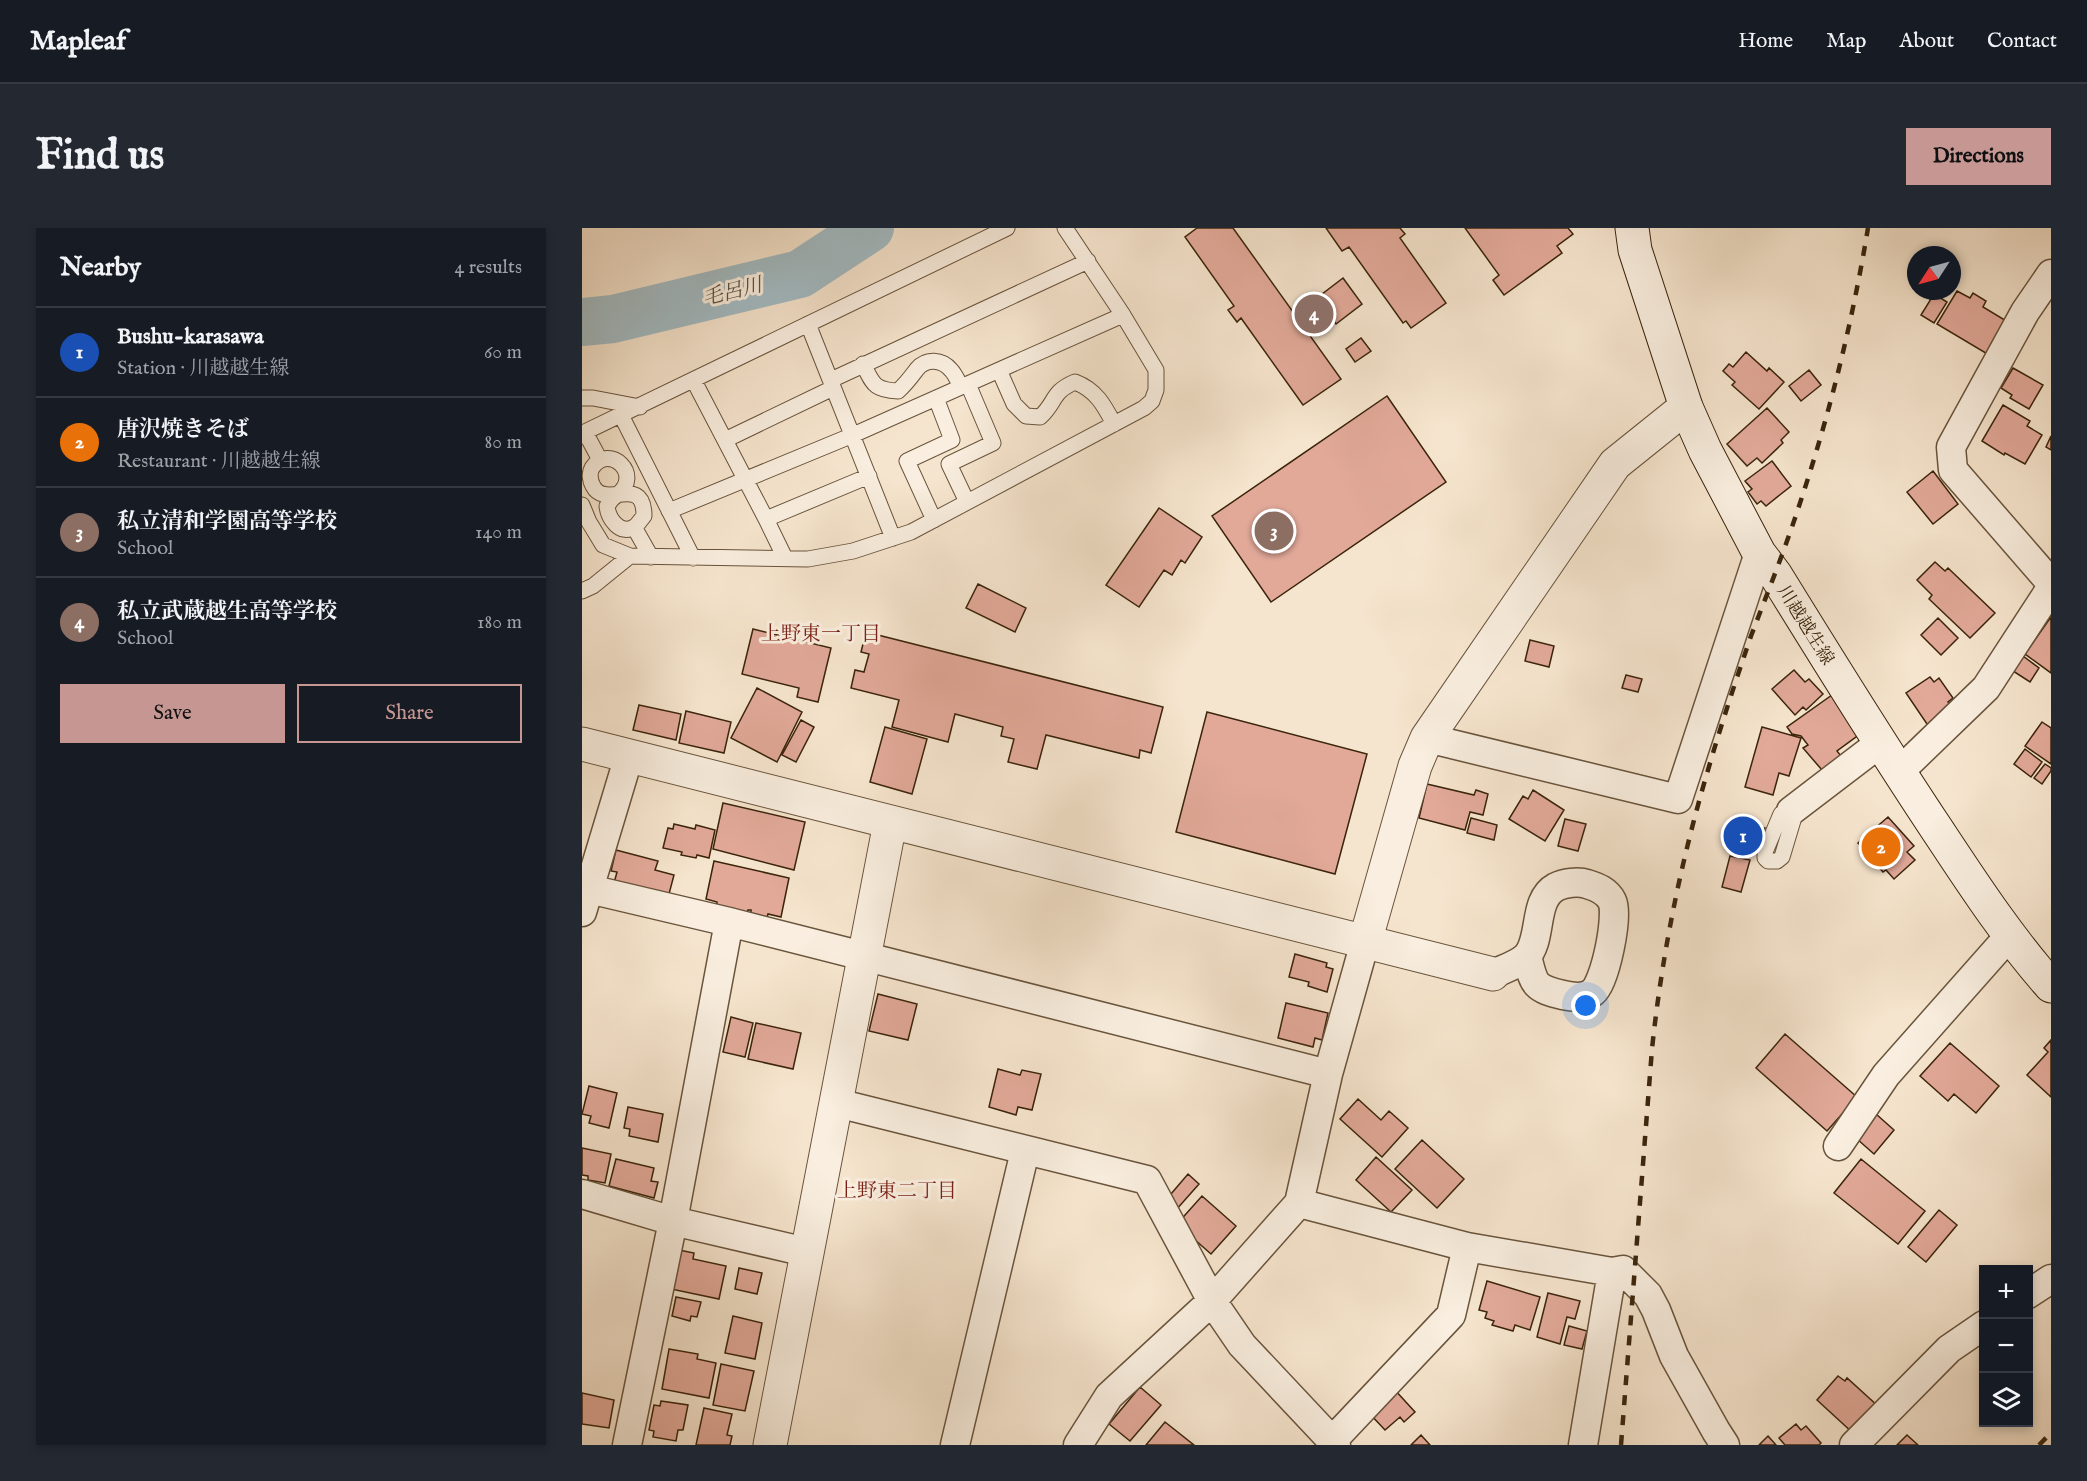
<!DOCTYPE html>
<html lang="en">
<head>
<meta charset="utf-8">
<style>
  :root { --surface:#171b24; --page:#242831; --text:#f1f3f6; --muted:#9ea1a6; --line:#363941; --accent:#c59692 }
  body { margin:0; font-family:"IM FELL English","Noto Serif JP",serif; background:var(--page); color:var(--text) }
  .controls { position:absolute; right:18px; bottom:18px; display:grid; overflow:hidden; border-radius:0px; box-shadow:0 3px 9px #0003 }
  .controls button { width:54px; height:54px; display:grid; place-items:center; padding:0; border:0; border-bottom:2px solid var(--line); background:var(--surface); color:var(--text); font:30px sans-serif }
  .compass { position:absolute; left:1325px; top:18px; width:54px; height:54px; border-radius:50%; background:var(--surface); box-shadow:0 3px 9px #0003; rotate:234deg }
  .you { position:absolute; left:1004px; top:778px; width:21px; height:21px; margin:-15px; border:4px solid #fff; border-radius:50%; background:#1a73e8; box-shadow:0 0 0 9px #1a73e833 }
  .badge { display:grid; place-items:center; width:39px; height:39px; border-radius:50%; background:var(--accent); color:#fff; font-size:20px; font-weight:700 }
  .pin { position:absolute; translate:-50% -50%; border:3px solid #fff; box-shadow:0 2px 6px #0006 }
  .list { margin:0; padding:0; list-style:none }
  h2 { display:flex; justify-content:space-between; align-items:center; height:78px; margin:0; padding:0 24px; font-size:26px }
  h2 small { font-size:20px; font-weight:400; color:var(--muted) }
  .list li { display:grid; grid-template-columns:39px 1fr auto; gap:18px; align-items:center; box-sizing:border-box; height:90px; padding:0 24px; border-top:2px solid var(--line) }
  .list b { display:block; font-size:22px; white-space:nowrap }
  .list p { margin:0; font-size:20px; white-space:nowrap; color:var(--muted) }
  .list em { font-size:20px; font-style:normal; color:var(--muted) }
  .actions { display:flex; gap:12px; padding:18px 24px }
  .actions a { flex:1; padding:14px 0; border:2px solid var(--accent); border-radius:0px; text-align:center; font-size:21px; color:var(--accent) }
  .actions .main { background:var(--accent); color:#111 }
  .icon { flex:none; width:33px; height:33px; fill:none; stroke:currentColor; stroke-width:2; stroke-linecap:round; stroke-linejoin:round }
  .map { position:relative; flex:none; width:1469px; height:1217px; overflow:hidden; border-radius:0px }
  header { display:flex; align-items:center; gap:36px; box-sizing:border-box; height:84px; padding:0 30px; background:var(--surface); border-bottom:2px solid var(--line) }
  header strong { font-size:28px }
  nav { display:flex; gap:33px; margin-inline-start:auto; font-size:21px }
  .intro { display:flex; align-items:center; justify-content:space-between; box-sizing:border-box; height:144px; padding:0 36px }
  h1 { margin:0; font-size:42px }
  .button { padding:15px 27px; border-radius:0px; background:var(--accent); color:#111; font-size:21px; font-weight:700 }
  main { display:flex; gap:36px; padding:0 36px }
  aside { flex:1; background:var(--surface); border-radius:0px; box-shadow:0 3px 9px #0003 }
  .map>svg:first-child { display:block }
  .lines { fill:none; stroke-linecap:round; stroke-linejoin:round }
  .river { stroke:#a3bcc4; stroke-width:48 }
  .building { fill:#e2a999; stroke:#3a240b; stroke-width:1.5 }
  .service-casing { stroke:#69543c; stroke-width:17 }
  .minor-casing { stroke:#69543c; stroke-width:31 }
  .tertiary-casing { stroke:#69543c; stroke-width:35 }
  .secondary-casing { stroke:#3a240b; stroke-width:35 }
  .service { stroke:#f9eedf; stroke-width:15 }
  .minor { stroke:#f9eedf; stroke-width:28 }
  .tertiary { stroke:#f9eedf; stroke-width:33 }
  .secondary { stroke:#f9eedf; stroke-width:33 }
  .rail { stroke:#3a240b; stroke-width:4.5; stroke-dasharray:10 10; stroke-linecap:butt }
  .labels { text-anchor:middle; stroke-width:6; stroke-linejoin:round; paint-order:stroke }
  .street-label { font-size:18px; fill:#3a240b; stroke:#f9eedf }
  .water-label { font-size:20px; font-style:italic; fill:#5a5242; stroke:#f9eedf }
  .neighbourhood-label { font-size:20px; fill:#7a1f14; stroke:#f9eedf }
</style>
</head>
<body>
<header>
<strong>Mapleaf</strong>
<nav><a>Home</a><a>Map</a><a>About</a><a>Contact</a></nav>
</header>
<div class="intro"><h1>Find us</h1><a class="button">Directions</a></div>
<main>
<aside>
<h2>Nearby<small>4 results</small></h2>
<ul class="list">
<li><span class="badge" style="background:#1a4fb4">1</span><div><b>Bushu-karasawa</b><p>Station · 川越越生線</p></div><em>60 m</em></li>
<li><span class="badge" style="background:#e8710a">2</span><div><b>唐沢焼きそば</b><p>Restaurant · 川越越生線</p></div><em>80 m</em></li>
<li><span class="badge" style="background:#8d6e63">3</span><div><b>私立清和学園高等学校</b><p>School</p></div><em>140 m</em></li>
<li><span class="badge" style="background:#8d6e63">4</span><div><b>私立武蔵越生高等学校</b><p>School</p></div><em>180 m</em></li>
</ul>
<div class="actions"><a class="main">Save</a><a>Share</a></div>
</aside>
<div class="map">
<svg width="1469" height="1217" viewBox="0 0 1469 1217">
  <rect width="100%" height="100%" fill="#f6e5ce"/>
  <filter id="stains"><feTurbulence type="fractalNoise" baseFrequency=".00333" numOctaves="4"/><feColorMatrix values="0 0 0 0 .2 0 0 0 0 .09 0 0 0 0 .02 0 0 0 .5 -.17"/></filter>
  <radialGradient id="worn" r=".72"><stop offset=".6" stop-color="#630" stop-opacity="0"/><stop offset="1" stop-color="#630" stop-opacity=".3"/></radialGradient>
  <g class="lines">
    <path class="river" d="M 0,94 L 31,91 L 218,46 L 288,0"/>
  </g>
  <path class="building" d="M 615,0 L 651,0 L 759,151 L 721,177 L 659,90 L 655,94 L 646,82 L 652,78 L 603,9 Z
    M 744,0 L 818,0 L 823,6 L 818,10 L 864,75 L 829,100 L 824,93 L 821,95 L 767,19 L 760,23 Z
    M 883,0 L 986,0 L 991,6 L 975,18 L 980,25 L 922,67 L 911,52 L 917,47 Z
    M 761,50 L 780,76 L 754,96 L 735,70 Z
    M 1375,63 L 1388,70 L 1391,65 L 1404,73 L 1401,79 L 1426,94 L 1407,127 L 1355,96 Z
    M 1352,66 L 1365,74 L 1352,95 L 1339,87 Z
    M 779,110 L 789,123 L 773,134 L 764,121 Z
    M 1164,124 L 1185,143 L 1187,140 L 1202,154 L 1177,181 L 1150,157 L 1153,154 L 1141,143 L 1147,136 L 1151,139 Z
    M 1431,140 L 1461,157 L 1447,181 L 1428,170 L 1430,167 L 1419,160 Z
    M 1227,142 L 1239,157 L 1219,173 L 1207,158 Z
    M 805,168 L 864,254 L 689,374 L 630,288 Z
    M 1421,177 L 1448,193 L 1445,198 L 1460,207 L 1443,236 L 1423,225 L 1422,227 L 1400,213 Z
    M 1185,180 L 1207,204 L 1199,212 L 1201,215 L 1180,235 L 1175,230 L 1165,238 L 1145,216 Z
    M 1469,208 L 1469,222 L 1464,219 Z
    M 1190,233 L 1209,258 L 1184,278 L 1179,273 L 1175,276 L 1166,264 L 1170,261 L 1163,253 Z
    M 1351,243 L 1376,276 L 1351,296 L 1325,264 Z
    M 577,280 L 620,309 L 603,335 L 599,332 L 590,347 L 582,342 L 557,379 L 524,357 Z
    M 1353,334 L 1363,343 L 1366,340 L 1413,385 L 1388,410 L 1347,371 L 1350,367 L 1335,352 Z
    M 396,356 L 444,380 L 433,404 L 384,380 Z
    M 1469,389 L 1469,445 L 1443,426 Z
    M 1356,390 L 1376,410 L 1359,427 L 1339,407 Z
    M 171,401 L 249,420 L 236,474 L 215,469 L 217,460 L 160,446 Z
    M 284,404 L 581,479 L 569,525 L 558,522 L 557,530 L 464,507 L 455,541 L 426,534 L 432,511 L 419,508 L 421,499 L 373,486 L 366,514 L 310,499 L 317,472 L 269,460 L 273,442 L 282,444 L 287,426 L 279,424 Z
    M 948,412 L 972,418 L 967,439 L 943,433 Z
    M 1441,428 L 1457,440 L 1448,454 L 1431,443 Z
    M 1212,442 L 1223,454 L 1227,451 L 1241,466 L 1224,482 L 1221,479 L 1213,487 L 1190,461 Z
    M 1044,447 L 1060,451 L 1056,464 L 1040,460 Z
    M 1348,449 L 1352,454 L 1357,450 L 1371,470 L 1366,474 L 1372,483 L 1347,499 L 1324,465 Z
    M 175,460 L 220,484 L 195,534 L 149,510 Z
    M 1250,467 L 1278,506 L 1255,523 L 1259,528 L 1240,542 L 1221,520 L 1226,517 L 1219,508 L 1210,506 L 1205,499 Z
    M 57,477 L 99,486 L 94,512 L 51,502 Z
    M 104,483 L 149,494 L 142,525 L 97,515 Z
    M 625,484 L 785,526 L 753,646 L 594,604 Z
    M 219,492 L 232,499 L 214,534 L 200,527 Z
    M 1460,494 L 1469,500 L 1469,536 L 1443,518 Z
    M 303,499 L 345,511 L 330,566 L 288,554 Z
    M 1180,499 L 1219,510 L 1207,548 L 1197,545 L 1191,567 L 1163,559 Z
    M 1443,521 L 1460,534 L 1449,549 L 1432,536 Z
    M 1463,536 L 1469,540 L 1469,543 L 1460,556 L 1452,550 Z
    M 845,556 L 892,567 L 894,562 L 906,566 L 901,587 L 888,584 L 883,602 L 837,590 Z
    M 951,562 L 982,582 L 963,613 L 927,591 L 941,568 L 946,571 Z
    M 141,575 L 223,594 L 212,642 L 131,621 Z
    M 1306,589 L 1332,618 L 1325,624 L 1333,632 L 1312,651 L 1304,642 L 1301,644 L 1276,615 Z
    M 889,590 L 915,597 L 912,612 L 885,605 Z
    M 983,591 L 1004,596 L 996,623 L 976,618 Z
    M 1151,591 L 1183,600 L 1180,613 L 1174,612 L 1170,627 L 1148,621 L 1152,607 L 1144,604 Z
    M 92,596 L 113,601 L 114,597 L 133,602 L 127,630 L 115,627 L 114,630 L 99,627 L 100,624 L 81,620 L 86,600 L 91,601 Z
    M 34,622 L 76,633 L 73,642 L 92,647 L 87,666 L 32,655 L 35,644 L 29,643 Z
    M 1148,628 L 1168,632 L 1159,664 L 1140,659 Z
    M 132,633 L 207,650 L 199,689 L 186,686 L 185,690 L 169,686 L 169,682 L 166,682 L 165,685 L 135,678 L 135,674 L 124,671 Z
    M 713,726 L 745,735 L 744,739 L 751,741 L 745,764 L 726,758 L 727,754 L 707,749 Z
    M 296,766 L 335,776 L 326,812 L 287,803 Z
    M 704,775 L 746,785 L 740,812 L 733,810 L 731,819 L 696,810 Z
    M 149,789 L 171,795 L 163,829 L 141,824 Z
    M 174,795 L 219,805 L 211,841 L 166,831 Z
    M 1203,806 L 1275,869 L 1245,903 L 1174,840 Z
    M 1469,812 L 1469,869 L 1445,847 L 1466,824 L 1462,820 Z
    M 1368,815 L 1417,858 L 1394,885 L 1372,866 L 1366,873 L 1338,848 Z
    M 416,841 L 438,847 L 440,842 L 459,846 L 450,882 L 436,879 L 434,887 L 407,879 Z
    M 7,858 L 35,865 L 27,900 L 7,895 L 9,888 L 0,886 Z
    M 776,871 L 799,892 L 807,883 L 826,900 L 800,929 L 758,891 Z
    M 46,879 L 81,886 L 76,914 L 47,908 L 48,901 L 42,900 Z
    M 1294,886 L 1312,902 L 1292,926 L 1275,911 Z
    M 840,912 L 882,951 L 855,980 L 813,941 Z
    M 0,920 L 29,926 L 23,955 L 6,952 L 6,948 L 0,947 Z
    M 794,929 L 830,962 L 809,984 L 774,952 Z
    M 34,931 L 72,940 L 69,953 L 76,954 L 72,970 L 27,958 Z
    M 1279,931 L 1343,983 L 1316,1016 L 1252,965 Z
    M 606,946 L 617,956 L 594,982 L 583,973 Z
    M 620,968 L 654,998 L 629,1026 L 595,996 Z
    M 1357,982 L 1375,997 L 1344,1034 L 1326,1019 Z
    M 97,1022 L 112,1025 L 111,1031 L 144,1038 L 137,1071 L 89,1061 Z
    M 157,1040 L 180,1045 L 175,1066 L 153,1061 Z
    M 905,1053 L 958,1069 L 948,1102 L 933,1097 L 931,1103 L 910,1097 L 912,1093 L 903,1090 L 905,1084 L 897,1082 Z
    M 966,1065 L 998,1073 L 993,1091 L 985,1089 L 978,1116 L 955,1109 Z
    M 94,1069 L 119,1074 L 115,1089 L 109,1088 L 108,1093 L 90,1088 Z
    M 151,1088 L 180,1095 L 173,1131 L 143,1125 Z
    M 987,1098 L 1005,1103 L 1000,1121 L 982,1117 Z
    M 87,1121 L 116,1126 L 115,1131 L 134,1135 L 127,1170 L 80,1161 Z
    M 139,1136 L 172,1143 L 163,1183 L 131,1177 Z
    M 1256,1148 L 1263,1153 L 1265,1150 L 1297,1179 L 1272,1206 L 1235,1172 Z
    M 558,1159 L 579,1177 L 548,1213 L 527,1196 Z
    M 812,1161 L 833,1184 L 822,1194 L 818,1189 L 803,1202 L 787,1185 Z
    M 0,1165 L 32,1172 L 27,1200 L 0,1196 Z
    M 79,1173 L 106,1177 L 101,1202 L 96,1202 L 94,1213 L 71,1209 L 72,1203 L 67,1202 L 72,1177 L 78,1178 Z
    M 122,1180 L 150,1186 L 145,1207 L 150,1208 L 148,1217 L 114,1217 Z
    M 583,1194 L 612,1217 L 564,1217 Z
    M 1214,1196 L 1219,1202 L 1224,1198 L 1239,1215 L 1237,1217 L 1203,1217 L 1197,1210 Z
    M 839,1207 L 848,1217 L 829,1217 Z
    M 1325,1207 L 1336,1217 L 1315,1217 Z
    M 1186,1208 L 1194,1217 L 1177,1217 Z"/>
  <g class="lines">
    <defs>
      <path id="service" d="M 226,96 L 311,310
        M 281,136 C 291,155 291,162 316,163 C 324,156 329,149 335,141 C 344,130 360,131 369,142 C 373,146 376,153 379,159
        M 417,142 L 432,176 L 444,188 L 458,189 C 474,175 469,164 493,154 C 514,162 522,177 532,196
        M 249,152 L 506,33
        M 112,153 L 184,291 L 203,330
        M 0,170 L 11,170 L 58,179
        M 39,187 L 111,330
        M 3,204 L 18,232
        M 0,208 L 3,204 L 425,0
        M 143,212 L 251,160
        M 35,267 C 62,247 27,214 10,240 C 7,245 8,253 11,258 C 23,282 62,245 62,288 C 59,291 56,297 52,299 C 38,308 26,290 25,278 L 30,271 L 35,267
        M 385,274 L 367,236 L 411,215 L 386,156
        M 0,277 L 7,294 L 21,317 L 48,328 L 226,331 L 271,323 L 329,304 L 562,180 L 570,173 L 574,162 L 574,142 L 541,87 L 483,0
        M 87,283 L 271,207 L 541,87
        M 184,291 L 287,248
        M 352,292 L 325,233 L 370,212 L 354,170
        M 52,299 L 69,329
        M 0,363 L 11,358 L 48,328
        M 1209,583 L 1212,589 L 1200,629 L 1195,633 L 1186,633 L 1183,630 L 1183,624 L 1199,586 Z"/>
      <path id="minor" d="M 1469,46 L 1443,84 L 1369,219 L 1371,242 L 1469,355
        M 845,510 L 1096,571 L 1177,325
        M 1317,544 L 1404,460 L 1469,360
        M 1209,583 L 1298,515
        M 7,661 L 147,694 L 746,846
        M 0,684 L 47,528
        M 911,746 C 922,741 935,737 944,729 C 961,712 950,672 974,659 C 982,655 996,653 1005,656 C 1015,659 1025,663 1030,673 C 1037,687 1023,755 1011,764 C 1003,771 990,769 981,767 C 951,760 952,756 945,728
        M 255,875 L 565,952 L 630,1073 L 660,1117 L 754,1217
        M 1256,918 L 1304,847 L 1428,707
        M 0,966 L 91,993 L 224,1024
        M 717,975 L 885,1019 L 1030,1044 L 1041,1042 L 1066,1067 L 1074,1082 L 1092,1128 L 1134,1203 L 1143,1217
        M 1446,1066 L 1469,1051
        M 750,1213 L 869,1087 L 885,1019
        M 45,1217 L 91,993 L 147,694
        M 373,1217 L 443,923
        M 496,1217 L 527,1168 L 630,1073 L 717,975 L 746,846 L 783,714
        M 1001,1217 L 1030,1044
        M 1272,1217 L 1367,1121 L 1402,1097"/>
      <path id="tertiary" d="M 0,516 L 911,746
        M 783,714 L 833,538 L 845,510 L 1033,236 L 1104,179
        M 188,1217 L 308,595"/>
      <path id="secondary" d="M 1050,0 L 1053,22 L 1104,179 L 1123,222 L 1177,325 L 1193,346 C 1246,432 1300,519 1356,603 C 1391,656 1427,711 1469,758"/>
    </defs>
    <use href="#service" class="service-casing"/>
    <use href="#minor" class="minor-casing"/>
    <use href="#tertiary" class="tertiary-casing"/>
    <use href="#secondary" class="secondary-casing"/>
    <use href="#service" class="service"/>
    <use href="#minor" class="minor"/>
    <use href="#tertiary" class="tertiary"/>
    <use href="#secondary" class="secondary"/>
    <path class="rail" d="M 1039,1217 L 1070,821 C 1080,726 1099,633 1126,542 C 1139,497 1154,452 1169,408 C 1185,366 1202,324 1216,281 C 1247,189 1270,96 1286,0
      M 1457,1217 L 1469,1205"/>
  </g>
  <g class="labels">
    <g class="street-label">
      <text transform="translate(1224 397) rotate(58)" y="6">川越越生線</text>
    </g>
    <g class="water-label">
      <text transform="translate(150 63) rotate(-14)" y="7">毛呂川</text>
    </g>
    <g class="neighbourhood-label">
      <text x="239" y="412">上野東一丁目</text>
      <text x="315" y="969">上野東二丁目</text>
    </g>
  </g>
  <rect width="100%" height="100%" filter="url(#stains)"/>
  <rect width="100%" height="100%" fill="url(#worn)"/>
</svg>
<div class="controls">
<button>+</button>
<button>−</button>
<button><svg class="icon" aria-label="layers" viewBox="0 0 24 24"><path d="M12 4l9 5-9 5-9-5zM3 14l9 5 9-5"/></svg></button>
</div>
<svg class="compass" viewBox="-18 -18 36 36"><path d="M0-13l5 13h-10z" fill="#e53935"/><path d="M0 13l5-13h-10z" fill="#9ea1a6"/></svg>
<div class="you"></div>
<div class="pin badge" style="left:1161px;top:608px;background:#1a4fb4">1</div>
<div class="pin badge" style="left:1299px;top:619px;background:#e8710a">2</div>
<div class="pin badge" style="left:692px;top:303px;background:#8d6e63">3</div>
<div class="pin badge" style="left:732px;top:86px;background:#8d6e63">4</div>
</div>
</main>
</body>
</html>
